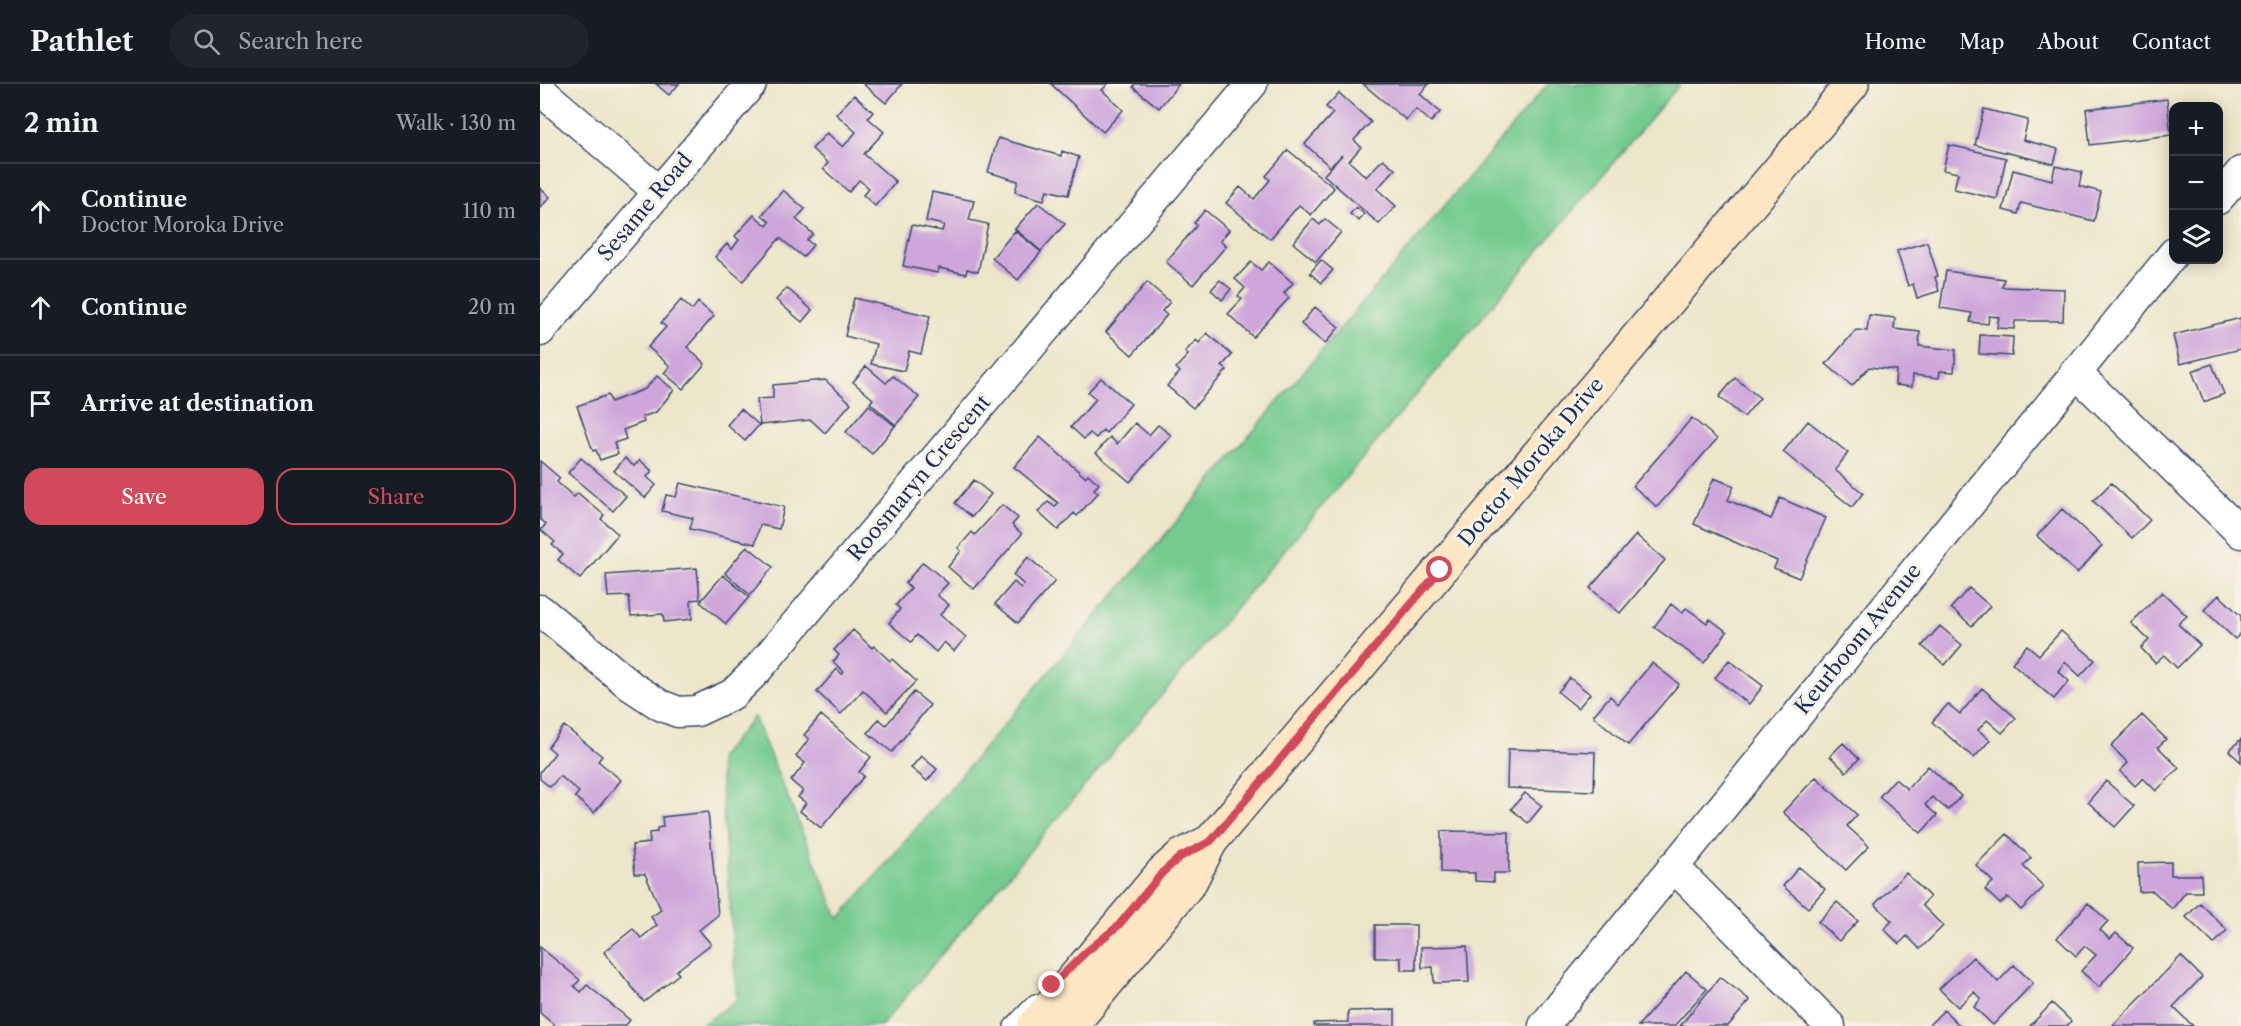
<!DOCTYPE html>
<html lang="en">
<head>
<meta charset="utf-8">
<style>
  :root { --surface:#171b24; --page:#20242c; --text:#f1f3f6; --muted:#9ea1a6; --line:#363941; --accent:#d1495b }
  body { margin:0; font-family:"Libre Caslon Text",serif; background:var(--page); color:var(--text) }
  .controls { position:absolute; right:18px; top:18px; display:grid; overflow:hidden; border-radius:12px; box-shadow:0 3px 15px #0003 }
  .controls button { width:54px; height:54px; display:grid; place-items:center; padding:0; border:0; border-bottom:2px solid var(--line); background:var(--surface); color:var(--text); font:30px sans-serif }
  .stop { position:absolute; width:18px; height:18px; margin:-14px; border:4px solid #d1495b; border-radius:50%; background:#fff }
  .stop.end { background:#d1495b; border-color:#fff; box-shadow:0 2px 6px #0008 }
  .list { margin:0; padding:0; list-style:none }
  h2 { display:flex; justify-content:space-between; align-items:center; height:78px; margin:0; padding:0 24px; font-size:26px }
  h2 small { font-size:20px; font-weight:400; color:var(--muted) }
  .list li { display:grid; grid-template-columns:39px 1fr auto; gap:18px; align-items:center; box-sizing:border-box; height:96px; padding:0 24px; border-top:2px solid var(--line) }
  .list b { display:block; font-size:22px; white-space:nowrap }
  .list p { margin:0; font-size:20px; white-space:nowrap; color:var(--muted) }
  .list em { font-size:20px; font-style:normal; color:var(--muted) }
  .actions { display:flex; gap:12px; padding:18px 24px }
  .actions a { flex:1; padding:14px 0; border:2px solid var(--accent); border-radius:18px; text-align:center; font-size:21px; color:var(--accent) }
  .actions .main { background:var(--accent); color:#fff }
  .icon { flex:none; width:33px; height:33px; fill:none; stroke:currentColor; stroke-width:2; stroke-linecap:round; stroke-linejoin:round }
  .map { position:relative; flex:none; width:1701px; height:942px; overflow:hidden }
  header { display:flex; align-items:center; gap:36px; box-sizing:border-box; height:84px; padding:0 30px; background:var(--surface); border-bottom:2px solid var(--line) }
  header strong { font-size:28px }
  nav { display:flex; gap:33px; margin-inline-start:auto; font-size:21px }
  .search { width:420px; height:54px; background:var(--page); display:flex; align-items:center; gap:15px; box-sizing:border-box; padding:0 21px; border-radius:33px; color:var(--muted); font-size:22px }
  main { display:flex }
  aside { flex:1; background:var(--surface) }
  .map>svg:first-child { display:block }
  .green { fill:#75cb8f; stroke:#487d76; stroke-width:1.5 }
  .building { fill:#cea6db }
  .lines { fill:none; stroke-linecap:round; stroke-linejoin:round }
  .service-casing { stroke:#3a4a6e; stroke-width:18 }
  .minor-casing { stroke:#3a4a6e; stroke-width:33 }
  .secondary-casing { stroke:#3a4a6e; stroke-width:36 }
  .service { stroke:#fff; stroke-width:15 }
  .minor { stroke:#fff; stroke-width:30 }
  .secondary { stroke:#fce6c4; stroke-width:33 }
  .route { stroke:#d1495b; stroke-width:8 }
  .labels { text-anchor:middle; stroke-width:6; stroke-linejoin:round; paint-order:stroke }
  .street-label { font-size:21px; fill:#1b2f5e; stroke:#f7f3e8 }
</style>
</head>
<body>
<header>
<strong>Pathlet</strong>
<div class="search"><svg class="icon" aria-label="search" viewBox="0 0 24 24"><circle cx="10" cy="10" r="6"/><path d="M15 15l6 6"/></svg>Search here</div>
<nav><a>Home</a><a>Map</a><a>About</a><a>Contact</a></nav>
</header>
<main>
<aside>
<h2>2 min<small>Walk · 130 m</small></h2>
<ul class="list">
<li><svg class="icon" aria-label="ahead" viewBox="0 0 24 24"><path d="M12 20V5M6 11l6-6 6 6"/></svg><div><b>Continue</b><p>Doctor Moroka Drive</p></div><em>110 m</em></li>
<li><svg class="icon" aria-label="ahead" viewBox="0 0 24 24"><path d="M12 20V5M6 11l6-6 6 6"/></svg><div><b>Continue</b></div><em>20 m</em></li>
<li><svg class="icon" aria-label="arrive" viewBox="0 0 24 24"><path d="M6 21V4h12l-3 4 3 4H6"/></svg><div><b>Arrive at destination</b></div></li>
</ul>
<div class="actions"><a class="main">Save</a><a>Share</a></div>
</aside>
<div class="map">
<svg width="1701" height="942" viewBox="0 0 1701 942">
  <rect width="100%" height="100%" fill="#f7f3e8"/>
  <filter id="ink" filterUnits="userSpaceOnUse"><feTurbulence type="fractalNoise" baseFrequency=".0167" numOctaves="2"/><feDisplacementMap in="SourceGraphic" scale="12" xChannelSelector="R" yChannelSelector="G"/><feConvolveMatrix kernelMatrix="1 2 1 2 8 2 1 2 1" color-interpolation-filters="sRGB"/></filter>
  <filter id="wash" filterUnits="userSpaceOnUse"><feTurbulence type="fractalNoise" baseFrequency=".008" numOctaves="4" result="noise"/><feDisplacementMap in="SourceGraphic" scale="24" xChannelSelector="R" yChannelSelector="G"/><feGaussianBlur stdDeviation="1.35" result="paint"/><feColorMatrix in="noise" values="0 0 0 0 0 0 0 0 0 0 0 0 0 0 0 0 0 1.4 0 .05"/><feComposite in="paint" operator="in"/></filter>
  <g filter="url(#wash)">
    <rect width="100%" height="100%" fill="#ede6ca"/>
    <path class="green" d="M 1008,0 L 1140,0 L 341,942 L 160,942 L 197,916 L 179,674 L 214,633 L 299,835 Z"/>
    <g id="blocks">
      <path class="building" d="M 116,0 L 139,0 L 129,11 Z
        M 323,0 L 362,0 L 346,19 Z
        M 511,0 L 568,0 L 562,6 L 583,26 L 563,48 Z
        M 595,0 L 639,0 L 619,24 L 593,3 Z
        M 823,0 L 889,0 L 880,10 L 900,28 L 891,38 L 876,25 L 866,36 Z
        M 799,9 L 831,38 L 814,56 L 821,63 L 809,77 L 826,93 L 843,75 L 855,85 L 837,105 L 856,122 L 839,140 L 784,91 L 802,71 L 790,83 L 765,60 L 793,29 L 786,23 Z
        M 314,11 L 333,28 L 328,34 L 344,48 L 324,70 L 356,98 L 335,122 L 323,111 L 329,104 L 319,96 L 309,108 L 283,85 L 288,79 L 272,65 L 287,49 L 303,63 L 316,48 L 296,30 Z
        M 1627,15 L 1631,51 L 1550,61 L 1546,25 Z
        M 1444,25 L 1488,36 L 1483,56 L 1518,65 L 1514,80 L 1435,61 Z
        M 458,54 L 521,72 L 522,67 L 539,73 L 528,111 L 507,106 L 504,116 L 475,108 L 478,97 L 448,88 Z
        M 1409,61 L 1466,74 L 1457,115 L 1414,105 L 1418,89 L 1403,86 Z
        M 748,66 L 794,104 L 771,131 L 759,121 L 730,155 L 686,119 L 700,103 L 714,115 L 730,96 L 726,92 Z
        M 1515,82 L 1542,88 L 1539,102 L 1561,108 L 1554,137 L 1481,119 L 1478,130 L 1463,126 L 1473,86 L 1512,96 Z
        M 0,104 L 10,113 L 0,124 Z
        M 243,106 L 265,125 L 256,135 L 273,150 L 267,156 L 273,161 L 263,173 L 240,154 L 203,197 L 175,173 L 187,160 L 192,165 L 199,156 L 195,152 L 214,131 L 227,142 L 230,138 L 222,131 Z
        M 392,108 L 434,117 L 429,136 L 448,140 L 438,188 L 427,185 L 426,190 L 399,184 L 398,189 L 363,182 L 372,141 L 402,147 L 404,141 L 386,137 Z
        M 498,119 L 525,140 L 501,167 L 475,145 Z
        M 816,123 L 824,130 L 819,137 L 810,130 Z
        M 665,126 L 689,146 L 680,157 L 686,162 L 653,201 L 626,178 L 657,141 L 654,139 Z
        M 773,135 L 780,141 L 785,135 L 801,148 L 776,178 L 753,159 Z
        M 475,147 L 501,168 L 478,196 L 452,174 Z
        M 1387,158 L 1398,192 L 1395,193 L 1399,207 L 1377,214 L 1373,200 L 1368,202 L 1357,167 Z
        M 781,176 L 793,186 L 781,199 L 770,189 Z
        M 711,178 L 721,186 L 729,178 L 753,199 L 744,209 L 749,214 L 713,253 L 688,230 L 702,215 L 698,212 L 705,204 L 695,195 Z
        M 1406,187 L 1464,195 L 1462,203 L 1524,205 L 1523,237 L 1475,237 L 1474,245 L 1457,244 L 1459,233 L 1449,232 L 1448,240 L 1430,238 L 1432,229 L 1400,224 Z
        M 680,196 L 691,205 L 682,216 L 671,206 Z
        M 607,198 L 630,218 L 622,227 L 627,231 L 592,271 L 566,248 Z
        M 247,204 L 272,226 L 262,238 L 236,216 Z
        M 314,214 L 390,232 L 381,270 L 369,267 L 364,287 L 331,280 L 336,260 L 305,252 Z
        M 141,216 L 152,226 L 158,218 L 174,232 L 147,263 L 165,280 L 143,305 L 124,289 L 130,282 L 108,263 L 126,243 L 121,239 Z
        M 775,223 L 799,243 L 785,260 L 761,240 Z
        M 1329,231 L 1355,234 L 1354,245 L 1380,248 L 1379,262 L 1416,266 L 1414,288 L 1400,287 L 1399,294 L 1373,291 L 1372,303 L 1355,301 L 1356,286 L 1329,283 L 1312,302 L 1286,280 L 1316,246 L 1327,247 Z
        M 1701,234 L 1701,265 L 1640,280 L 1633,251 Z
        M 667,249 L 692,271 L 682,282 L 687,286 L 653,324 L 627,302 L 640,288 L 636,284 L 648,271 L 645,268 L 656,256 L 659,259 Z
        M 1440,251 L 1473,253 L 1472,272 L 1439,270 Z
        M 1672,280 L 1684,310 L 1664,318 L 1652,287 Z
        M 326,282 L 346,299 L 353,292 L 379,313 L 356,341 L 330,319 L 333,315 L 313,298 Z
        M 117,292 L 134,306 L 116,328 L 102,333 L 104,338 L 83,346 L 86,355 L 74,359 L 78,370 L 60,376 L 56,366 L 53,367 L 37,322 L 68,311 L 71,318 L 105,305 Z
        M 561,294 L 591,320 L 566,349 L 563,346 L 556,354 L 550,349 L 544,355 L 531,343 L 556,315 L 548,308 Z
        M 1195,294 L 1220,314 L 1204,333 L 1179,313 Z
        M 285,296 L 311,319 L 285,349 L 271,336 L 220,341 L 217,315 L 233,314 L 233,301 Z
        M 329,321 L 355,342 L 332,370 L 306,348 Z
        M 201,325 L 219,341 L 205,357 L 187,341 Z
        M 1152,334 L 1177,355 L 1117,423 L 1093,402 Z
        M 1268,337 L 1308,369 L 1295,386 L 1323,409 L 1312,423 L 1243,368 Z
        M 595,339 L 609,351 L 618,341 L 631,351 L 590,398 L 556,369 L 570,353 L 577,360 Z
        M 500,353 L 545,393 L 548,390 L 559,400 L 554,405 L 558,409 L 537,432 L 534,429 L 518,446 L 498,428 L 508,418 L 515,423 L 518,419 L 474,383 Z
        M 41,374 L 86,412 L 73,427 L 28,389 Z
        M 85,374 L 94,382 L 100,376 L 112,387 L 107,393 L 116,401 L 105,414 L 74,387 Z
        M 0,377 L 20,394 L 17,398 L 34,413 L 38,409 L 64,431 L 61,435 L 78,450 L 40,495 L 18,476 L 23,470 L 12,461 L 15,458 L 1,446 L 6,440 L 0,435 Z
        M 1174,394 L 1194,402 L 1188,416 L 1231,435 L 1240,414 L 1286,434 L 1259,494 L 1234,484 L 1237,477 L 1154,440 Z
        M 434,396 L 451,410 L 432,433 L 415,419 Z
        M 140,399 L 244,423 L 239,445 L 220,441 L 215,460 L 150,445 L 153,434 L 122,427 L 126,411 L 136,413 Z
        M 1571,399 L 1610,436 L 1592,454 L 1553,417 Z
        M 462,421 L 478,434 L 472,441 L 482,450 L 434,505 L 408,483 L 421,467 L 418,464 L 432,448 L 435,451 Z
        M 1522,425 L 1562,462 L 1537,489 L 1497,452 Z
        M 1096,451 L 1125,476 L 1080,529 L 1050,504 Z
        M 207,462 L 233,483 L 210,511 L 185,489 Z
        M 488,473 L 515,497 L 478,539 L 455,520 L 474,498 L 481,504 L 484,501 L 473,491 Z
        M 383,478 L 408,499 L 397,511 L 409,521 L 400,531 L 426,553 L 414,567 L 404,558 L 396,568 L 377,551 L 371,558 L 349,539 L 360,525 L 356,521 L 371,504 L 365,499 Z
        M 157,484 L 160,515 L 151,516 L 152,535 L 124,538 L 123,530 L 91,532 L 89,512 L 68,513 L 66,491 Z
        M 183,491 L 209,513 L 186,540 L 160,518 Z
        M 1429,504 L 1450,522 L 1432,542 L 1411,524 Z
        M 1622,508 L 1647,532 L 1638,540 L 1660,561 L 1637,584 L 1624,571 L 1615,579 L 1601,564 L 1609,556 L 1591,539 Z
        M 1679,511 L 1701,532 L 1701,549 L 1695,555 L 1664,526 Z
        M 1131,520 L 1142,529 L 1146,524 L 1167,539 L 1170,535 L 1187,548 L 1164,579 L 1114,543 Z
        M 1400,542 L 1422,561 L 1405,581 L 1382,562 Z
        M 313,546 L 332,564 L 334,562 L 350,577 L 352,575 L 376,597 L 347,628 L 323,606 L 301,630 L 277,608 L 297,585 L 302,590 L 304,588 L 293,578 L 299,571 L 294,566 Z
        M 1521,547 L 1555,576 L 1540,592 L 1525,578 L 1518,587 L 1529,597 L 1514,615 L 1472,579 L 1487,561 L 1499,571 Z
        M 1189,576 L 1223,602 L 1209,620 L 1175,594 Z
        M 1112,579 L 1139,600 L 1088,661 L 1053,632 L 1070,612 L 1078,620 Z
        M 1030,594 L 1050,610 L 1038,624 L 1018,608 Z
        M 1442,604 L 1476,634 L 1462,649 L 1447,636 L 1438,646 L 1450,656 L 1434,674 L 1392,638 L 1408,620 L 1420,630 Z
        M 374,608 L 390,621 L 352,668 L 328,649 L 339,635 L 346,641 Z
        M 281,631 L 331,673 L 319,688 L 324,692 L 281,744 L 260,727 L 266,719 L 258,713 L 263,707 L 251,697 L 265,679 L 256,672 L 269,655 L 264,651 Z
        M 1602,631 L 1626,655 L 1618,663 L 1639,684 L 1616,707 L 1603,694 L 1595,702 L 1580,687 L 1588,679 L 1571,662 Z
        M 24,642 L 62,672 L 58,677 L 81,696 L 54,729 L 35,713 L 39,708 L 20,692 L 10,703 L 0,695 L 0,688 L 15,669 L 8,663 Z
        M 1701,655 L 1701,678 L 1689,667 Z
        M 1303,659 L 1319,675 L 1306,688 L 1290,672 Z
        M 968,665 L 1055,668 L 1054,707 L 967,704 Z
        M 381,672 L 397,685 L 387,697 L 371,684 Z
        M 1388,682 L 1421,712 L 1408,726 L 1392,713 L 1385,721 L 1397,731 L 1381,749 L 1339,713 L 1355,695 L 1367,705 Z
        M 1276,693 L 1317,731 L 1307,742 L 1329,762 L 1306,786 L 1243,728 Z
        M 1566,697 L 1594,722 L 1575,743 L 1548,718 Z
        M 985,709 L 1002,722 L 988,739 L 971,725 Z
        M 168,728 L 178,831 L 159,846 L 171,860 L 136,887 L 139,890 L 104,918 L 64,868 L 93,845 L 101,854 L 117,841 L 111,833 L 121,826 L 105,790 L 95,790 L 92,761 L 110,759 L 109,749 L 117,748 L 117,744 L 123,743 L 122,733 Z
        M 901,747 L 969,748 L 969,789 L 954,789 L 954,798 L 935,797 L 935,789 L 901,788 Z
        M 1467,750 L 1491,774 L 1483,782 L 1504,803 L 1481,826 L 1468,813 L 1460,820 L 1445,806 L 1453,798 L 1436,781 Z
        M 1631,778 L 1631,791 L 1661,791 L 1662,808 L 1646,808 L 1632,825 L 1613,807 L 1599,808 L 1598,779 Z
        M 1259,783 L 1285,805 L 1268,824 L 1243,802 Z
        M 1366,789 L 1390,813 L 1382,821 L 1403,842 L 1380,865 L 1367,852 L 1359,860 L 1344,845 L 1352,837 L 1335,820 Z
        M 1297,818 L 1318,837 L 1299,857 L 1278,838 Z
        M 1548,819 L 1568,837 L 1560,846 L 1570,855 L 1576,849 L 1593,864 L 1559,903 L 1541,887 L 1556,871 L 1545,862 L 1536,872 L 1517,854 Z
        M 1660,819 L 1687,846 L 1674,860 L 1646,833 Z
        M 835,841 L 876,841 L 876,886 L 861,886 L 861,874 L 835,874 Z
        M 927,862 L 929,898 L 894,899 L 893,883 L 882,884 L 881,863 Z
        M 0,863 L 40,896 L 34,902 L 41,908 L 47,901 L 90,936 L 85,942 L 16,942 L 0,929 Z
        M 1641,872 L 1662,893 L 1633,923 L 1653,942 L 1572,942 Z
        M 1433,873 L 1458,898 L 1474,881 L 1493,899 L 1453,941 L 1434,923 L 1441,915 L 1434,908 L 1418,923 L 1399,905 Z
        M 1146,887 L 1167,905 L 1134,942 L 1098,942 Z
        M 1180,893 L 1210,916 L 1188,942 L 1140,942 Z
        M 1512,919 L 1531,937 L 1527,942 L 1490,942 Z
        M 855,926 L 855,942 L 774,942 L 774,939 L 808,938 L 808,927 Z
        M 1404,926 L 1420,942 L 1388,942 Z"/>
    </g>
  </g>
  <g filter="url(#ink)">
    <use href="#blocks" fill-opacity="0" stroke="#3a4a6e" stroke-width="1.5"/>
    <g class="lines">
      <defs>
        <path id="service" d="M 472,942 L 495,918"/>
        <path id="minor" d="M 0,6 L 118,107
          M 1678,115 L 1701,88
          M 0,247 L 211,0
          M 1535,288 L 1701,449
          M 0,526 L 91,602 L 120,621 L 138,628 L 157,627 L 193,610 L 217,586 L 712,0
          M 1133,782 L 1290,942
          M 1004,942 L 1634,169"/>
        <path id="secondary" d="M 494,942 L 623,788 L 640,773 L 671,757
          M 531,942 L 650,798 L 671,757 L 1312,0"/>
      </defs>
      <use href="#service" class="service-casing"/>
      <use href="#minor" class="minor-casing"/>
      <use href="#secondary" class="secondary-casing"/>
      <use href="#service" class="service"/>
      <use href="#minor" class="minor"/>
      <use href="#secondary" class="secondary"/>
    </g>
  </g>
  <g class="lines" filter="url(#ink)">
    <path class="route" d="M 512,901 L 546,868 L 578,842 L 623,788 L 640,773 L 671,757 L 900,486"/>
  </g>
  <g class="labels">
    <g class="street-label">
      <text transform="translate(105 123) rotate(-50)" y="7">Sesame Road</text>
      <text transform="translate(991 378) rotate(-50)" y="7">Doctor Moroka Drive</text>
      <text transform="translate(379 394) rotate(-50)" y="7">Roosmaryn Crescent</text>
      <text transform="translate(1318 555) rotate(-51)" y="7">Keurboom Avenue</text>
    </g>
  </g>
</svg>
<div class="controls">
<button>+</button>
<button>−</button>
<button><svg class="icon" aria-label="layers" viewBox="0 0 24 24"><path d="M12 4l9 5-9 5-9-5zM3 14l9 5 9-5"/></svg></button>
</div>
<div class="stop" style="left:900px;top:486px"></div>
<div class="stop end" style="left:512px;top:901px"></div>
</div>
</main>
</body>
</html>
